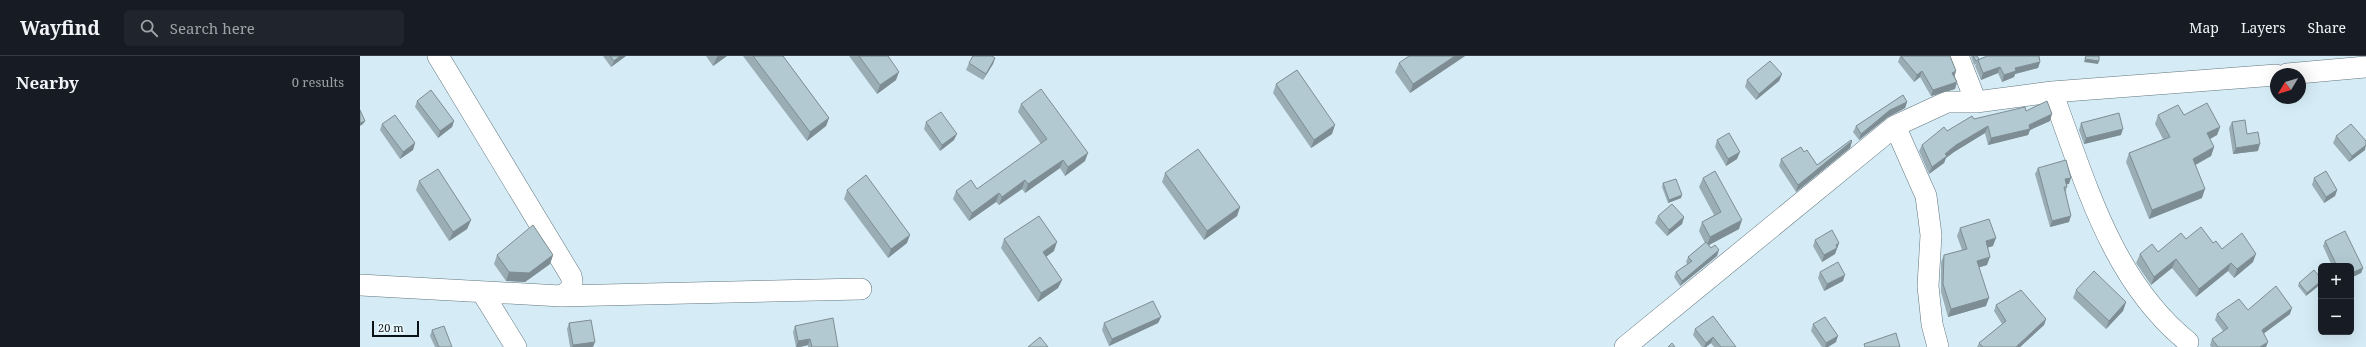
<!DOCTYPE html>
<html lang="en">
<head>
<meta charset="utf-8">
<style>
  :root { --surface:#171b24; --page:#20242c; --text:#f1f3f6; --muted:#9ea1a6; --line:#363941 }
  body { margin:0; font-family:"Noto Serif",serif; background:var(--page); color:var(--text) }
  .controls { position:absolute; right:12px; bottom:12px; display:grid; overflow:hidden; border-radius:6px; box-shadow:0 4px 16px #0002 }
  .controls button { width:36px; height:36px; display:grid; place-items:center; padding:0; border:0; border-bottom:1px solid var(--line); background:var(--surface); color:var(--text); font:20px sans-serif }
  .compass { position:absolute; left:1910px; top:12px; width:36px; height:36px; border-radius:50%; background:var(--surface); box-shadow:0 4px 16px #0002; rotate:232deg }
  .scale { position:absolute; left:12px; bottom:10px; width:47px; box-sizing:border-box; padding-left:4px; border:2px solid #0a1215; border-top:0; font-size:11px; line-height:14px; white-space:nowrap; color:#0a1215; -webkit-text-stroke:3px #eaf8fd; paint-order:stroke }
  .list { margin:0; padding:0; list-style:none }
  h2 { display:flex; justify-content:space-between; align-items:center; height:52px; margin:0; padding:0 16px; font-size:17px }
  h2 small { font-size:13px; font-weight:400; color:var(--muted) }
  .icon { flex:none; width:22px; height:22px; fill:none; stroke:currentColor; stroke-width:2; stroke-linecap:round; stroke-linejoin:round }
  .map { position:relative; flex:none; width:2006px; height:291px; overflow:hidden }
  header { display:flex; align-items:center; gap:24px; box-sizing:border-box; height:56px; padding:0 20px; background:var(--surface); border-bottom:1px solid var(--line) }
  header strong { font-size:19px }
  nav { display:flex; gap:22px; margin-inline-start:auto; font-size:14px }
  .search { width:280px; height:36px; background:var(--page); display:flex; align-items:center; gap:10px; box-sizing:border-box; padding:0 14px; border-radius:6px; color:var(--muted); font-size:15px }
  main { display:flex }
  aside { flex:1; background:var(--surface) }
  .map>svg:first-child { display:block }
  .lines { fill:none; stroke-linecap:round; stroke-linejoin:round }
  .minor-casing { stroke:#62767f; stroke-width:22 }
  .minor { stroke:#fff; stroke-width:21 }
  .wall { fill:#9aadb5 }
  .shaded-wall { fill:#7d8d93 }
  .building { fill:#b3c9d2; stroke:#7d8d93 }
</style>
</head>
<body>
<header>
<strong>Wayfind</strong>
<div class="search"><svg class="icon" aria-label="search" viewBox="0 0 24 24"><circle cx="10" cy="10" r="6"/><path d="M15 15l6 6"/></svg>Search here</div>
<nav><a>Map</a><a>Layers</a><a>Share</a></nav>
</header>
<main>
<aside>
<h2>Nearby<small>0 results</small></h2>
<ul class="list">
</ul>
</aside>
<div class="map">
<svg width="2006" height="291" viewBox="0 0 2006 291">
  <rect width="100%" height="100%" fill="#d5ecf6"/>
  <g class="lines">
    <defs>
      <path id="minor" d="M 1598,0 L 1616,46
        M 1927,18 L 2006,11
        M 1692,36 C 1725,124 1751,224 1828,286
        M 1535,70 L 1566,140 L 1571,179 L 1568,230 L 1572,268 L 1578,291
        M 0,229 L 201,240 C 211,234 214,231 211,220 L 78,0
        M 122,236 L 156,291
        M 201,240 L 501,233
        M 1265,291 L 1535,70 L 1587,46 L 1616,46 L 1692,36 L 1916,19"/>
    </defs>
    <use href="#minor" class="minor-casing"/>
    <use href="#minor" class="minor"/>
  </g>
  <path class="wall" d="M 243,0 L 266,0 L 251,11 Z
    M 346,0 L 367,0 L 353,10 Z
    M 383,0 L 423,0 L 469,62 L 466,70 L 447,85 Z
    M 489,0 L 528,0 L 536,24 L 517,38 Z
    M 1105,0 L 1050,37 L 1035,16 L 1039,7 Z
    M 1540,0 L 1590,0 L 1596,15 L 1594,20 L 1597,26 L 1595,33 L 1571,40 L 1560,21 L 1554,26 L 1538,6 Z
    M 1611,0 L 1617,0 L 1619,3 L 1680,6 L 1678,12 L 1655,18 L 1654,21 L 1642,26 L 1638,17 L 1621,24 L 1615,10 L 1616,8 L 1614,9 Z
    M 635,2 L 633,8 L 623,24 L 606,14 L 609,7 Z
    M 1422,18 L 1419,25 L 1396,44 L 1385,31 L 1387,24 Z
    M 916,28 L 972,78 L 951,92 L 913,37 Z
    M 57,45 L 94,65 L 92,71 L 78,82 L 55,51 Z
    M 1547,46 L 1545,52 L 1528,61 L 1499,84 L 1493,76 L 1496,70 Z
    M 661,48 L 725,105 L 705,120 L 700,112 L 665,137 L 662,133 L 639,149 L 636,146 L 609,165 L 593,143 L 596,135 L 617,133 L 681,88 L 658,56 Z
    M 1666,55 L 1690,65 L 1670,74 L 1668,79 L 1628,89 L 1625,77 L 1594,96 L 1586,102 L 1584,107 L 1569,118 L 1559,95 L 1562,89 L 1587,75 L 1614,63 Z
    M 1798,59 L 1824,59 L 1860,71 L 1857,79 L 1850,83 L 1854,91 L 1851,100 L 1835,109 L 1842,142 L 1789,163 L 1766,106 L 1769,97 L 1803,83 L 1795,68 Z
    M 566,66 L 594,84 L 580,95 L 564,73 Z
    M 1872,66 L 1887,78 L 1898,95 L 1873,98 L 1869,72 Z
    M 1721,67 L 1761,79 L 1724,88 L 1719,74 Z
    M 22,68 L 55,87 L 53,94 L 40,103 L 20,74 Z
    M 1976,80 L 2005,94 L 1989,106 L 1973,87 Z
    M 1357,84 L 1377,103 L 1366,110 L 1355,91 Z
    M 1492,85 L 1490,92 L 1436,136 L 1419,110 L 1421,103 L 1444,96 L 1457,109 Z
    M 1678,112 L 1709,128 L 1707,128 L 1706,136 L 1709,166 L 1690,171 L 1675,118 Z
    M 805,117 L 880,151 L 877,160 L 844,184 L 802,126 Z
    M 1343,122 L 1379,173 L 1349,189 L 1357,200 L 1320,230 L 1314,221 L 1316,216 L 1327,208 L 1326,206 L 1328,201 L 1345,187 L 1339,175 L 1342,166 L 1354,159 L 1339,131 Z
    M 1954,122 L 1977,134 L 1975,140 L 1964,147 L 1952,129 Z
    M 59,125 L 111,164 L 107,173 L 89,185 L 56,134 Z
    M 1303,127 L 1321,142 L 1308,147 L 1302,131 Z
    M 487,134 L 547,187 L 528,202 L 484,143 Z
    M 1298,160 L 1324,161 L 1322,168 L 1307,180 L 1295,167 Z
    M 1600,172 L 1633,190 L 1628,191 L 1627,209 L 1619,211 L 1626,250 L 1588,261 L 1581,236 L 1581,206 L 1584,199 L 1602,194 L 1597,180 Z
    M 644,183 L 694,195 L 686,201 L 702,224 L 698,232 L 678,246 L 641,192 Z
    M 1826,183 L 1853,187 L 1862,193 L 1893,206 L 1874,222 L 1868,215 L 1836,241 L 1812,212 L 1791,229 L 1776,207 L 1780,198 L 1798,196 Z
    M 1455,184 L 1479,187 L 1475,198 L 1462,206 L 1453,190 Z
    M 1965,185 L 2003,212 L 2001,217 L 1991,210 L 1972,210 L 1963,190 Z
    M 137,199 L 193,199 L 190,208 L 165,226 L 146,225 L 134,208 Z
    M 1460,216 L 1483,225 L 1464,235 L 1458,222 Z
    M 1961,222 L 1946,240 L 1938,230 L 1939,227 Z
    M 1716,234 L 1766,246 L 1763,255 L 1746,273 L 1713,242 Z
    M 1636,249 L 1686,263 L 1684,269 L 1660,291 L 1617,291 L 1619,287 L 1642,268 L 1634,255 Z
    M 1888,254 L 1930,258 L 1903,278 L 1906,291 L 1851,291 L 1850,289 L 1852,283 L 1863,275 L 1855,264 L 1857,258 Z
    M 801,261 L 798,267 L 749,290 L 742,274 L 744,267 Z
    M 209,267 L 233,291 L 210,291 L 207,273 Z
    M 1453,268 L 1476,286 L 1468,291 L 1462,291 L 1451,275 Z
    M 435,270 L 478,291 L 448,291 L 448,289 L 440,291 L 436,291 L 433,276 Z
    M 1335,273 L 1376,291 L 1354,291 L 1351,287 L 1346,291 L 1342,291 L 1333,279 Z
    M 72,274 L 92,291 L 75,291 L 70,280 Z"/>
  <path class="shaded-wall" d="M 260,0 L 266,0 L 251,11 L 254,5 Z
    M 358,0 L 367,0 L 353,10 L 357,1 Z
    M 1095,0 L 1105,0 L 1050,37 L 1053,28 Z
    M 635,2 L 633,8 L 623,24 L 626,18 Z
    M 1725,3 L 1739,5 L 1738,8 L 1724,6 Z
    M 1680,6 L 1678,12 L 1655,18 L 1654,21 L 1642,26 L 1644,19 L 1655,12 Z
    M 1640,11 L 1638,17 L 1621,24 L 1623,17 Z
    M 1562,15 L 1560,21 L 1554,26 L 1557,19 Z
    M 1596,15 L 1594,22 L 1592,17 Z
    M 539,16 L 536,24 L 517,38 L 520,29 Z
    M 1422,18 L 1419,25 L 1396,44 L 1399,38 Z
    M 1597,26 L 1595,33 L 1571,40 L 1573,34 Z
    M 1547,46 L 1545,52 L 1528,61 L 1499,84 L 1501,78 L 1530,54 Z
    M 1692,58 L 1690,65 L 1670,74 L 1668,79 L 1628,89 L 1631,82 L 1669,69 Z
    M 469,62 L 466,70 L 447,85 L 450,76 Z
    M 5,65 L 3,68 L 0,70 L 0,67 Z
    M 94,65 L 92,71 L 78,82 L 80,75 Z
    M 975,69 L 972,78 L 951,92 L 954,84 Z
    M 1628,70 L 1625,77 L 1594,96 L 1586,102 L 1584,107 L 1569,118 L 1572,111 L 1585,98 L 1596,89 Z
    M 1860,71 L 1857,79 L 1844,86 L 1847,77 Z
    M 1763,73 L 1761,79 L 1724,88 L 1726,82 Z
    M 597,78 L 594,84 L 580,95 L 582,89 Z
    M 1492,85 L 1490,92 L 1436,136 L 1438,129 Z
    M 55,87 L 53,94 L 40,103 L 43,96 Z
    M 1900,88 L 1898,95 L 1873,98 L 1876,92 Z
    M 2006,89 L 2005,94 L 1989,106 L 1992,100 Z
    M 1854,91 L 1851,100 L 1830,112 L 1833,103 Z
    M 1380,96 L 1377,103 L 1366,110 L 1368,103 Z
    M 728,97 L 725,105 L 705,120 L 708,111 Z
    M 703,104 L 700,112 L 665,137 L 668,128 Z
    M 1711,122 L 1709,128 L 1703,129 L 1705,123 Z
    M 665,124 L 662,133 L 639,149 L 642,141 Z
    M 1845,133 L 1842,142 L 1789,163 L 1792,154 Z
    M 1977,134 L 1975,140 L 1964,147 L 1966,141 Z
    M 639,137 L 636,146 L 609,165 L 612,157 Z
    M 1322,139 L 1321,142 L 1308,147 L 1309,144 Z
    M 880,151 L 877,160 L 844,184 L 847,175 Z
    M 1711,160 L 1709,166 L 1690,171 L 1692,165 Z
    M 1324,161 L 1322,168 L 1307,180 L 1309,174 Z
    M 111,164 L 107,173 L 89,185 L 93,176 Z
    M 1382,164 L 1379,173 L 1347,190 L 1350,181 Z
    M 550,179 L 547,187 L 528,202 L 531,193 Z
    M 1636,182 L 1633,190 L 1623,193 L 1626,185 Z
    M 697,186 L 694,195 L 680,205 L 683,196 Z
    M 1479,187 L 1475,198 L 1462,206 L 1464,199 L 1476,189 Z
    M 1359,194 L 1357,200 L 1320,230 L 1322,225 Z
    M 1896,198 L 1893,206 L 1874,222 L 1877,213 Z
    M 193,199 L 190,208 L 165,226 L 146,225 L 149,216 Z
    M 1630,201 L 1627,209 L 1614,213 L 1617,205 Z
    M 1816,203 L 1812,212 L 1791,229 L 1794,221 Z
    M 1871,207 L 1868,215 L 1836,241 L 1839,233 Z
    M 2003,212 L 2001,217 L 1991,222 L 1991,217 Z
    M 1485,219 L 1483,225 L 1464,235 L 1467,228 Z
    M 702,224 L 698,232 L 678,246 L 681,237 Z
    M 1961,225 L 1961,228 L 1946,240 L 1947,237 Z
    M 1629,242 L 1626,250 L 1588,261 L 1591,253 Z
    M 1766,246 L 1763,255 L 1746,273 L 1749,265 Z
    M 1932,252 L 1930,258 L 1899,281 L 1902,274 Z
    M 801,261 L 798,267 L 749,290 L 752,283 Z
    M 1686,263 L 1684,269 L 1660,291 L 1656,291 Z
    M 1478,280 L 1476,286 L 1468,291 L 1465,291 L 1466,287 Z
    M 1353,281 L 1351,287 L 1346,291 L 1344,291 L 1346,287 Z
    M 450,283 L 448,289 L 440,291 L 436,291 L 438,285 Z
    M 235,286 L 233,291 L 212,291 L 213,289 Z
    M 1908,286 L 1906,291 L 1900,291 Z"/>
  <path class="building" d="M 250,0 L 260,0 L 254,5 Z
    M 393,0 L 423,0 L 469,62 L 450,76 Z
    M 499,0 L 528,0 L 539,16 L 520,29 Z
    M 613,0 L 632,0 L 635,2 L 626,18 L 609,7 Z
    M 1049,0 L 1095,0 L 1053,28 L 1039,7 Z
    M 1541,0 L 1590,0 L 1596,15 L 1592,17 L 1597,26 L 1573,34 L 1562,15 L 1557,19 Z
    M 1613,0 L 1617,0 L 1619,3 L 1616,5 Z
    M 1627,0 L 1679,0 L 1680,6 L 1655,12 L 1656,15 L 1644,19 L 1640,11 L 1623,17 L 1618,4 Z
    M 1726,0 L 1739,0 L 1739,5 L 1725,3 Z
    M 1410,5 L 1422,18 L 1399,38 L 1387,24 Z
    M 937,14 L 975,69 L 954,84 L 916,28 Z
    M 681,33 L 728,97 L 708,111 L 703,104 L 668,128 L 665,124 L 642,141 L 639,137 L 612,157 L 596,135 L 611,124 L 617,133 L 687,83 L 661,48 Z
    M 71,34 L 94,65 L 80,75 L 57,45 Z
    M 1543,39 L 1547,46 L 1530,54 L 1501,78 L 1496,70 Z
    M 1687,45 L 1692,58 L 1669,69 L 1670,73 L 1631,82 L 1628,70 L 1596,89 L 1585,98 L 1587,100 L 1572,111 L 1562,89 L 1584,71 L 1587,75 L 1612,60 L 1614,63 L 1665,51 L 1666,55 Z
    M 1847,47 L 1860,71 L 1847,77 L 1854,91 L 1833,103 L 1845,133 L 1792,154 L 1769,97 L 1810,81 L 1798,59 L 1818,49 L 1824,59 Z
    M 0,54 L 5,65 L 0,67 Z
    M 581,56 L 597,78 L 582,89 L 566,66 Z
    M 1759,57 L 1763,73 L 1726,82 L 1721,67 Z
    M 35,59 L 55,87 L 43,96 L 22,68 Z
    M 1885,64 L 1887,78 L 1898,76 L 1900,88 L 1876,92 L 1872,66 Z
    M 1991,68 L 2006,85 L 2006,89 L 1992,100 L 1976,80 Z
    M 1369,77 L 1380,96 L 1368,103 L 1357,84 Z
    M 1491,84 L 1492,85 L 1438,129 L 1421,103 L 1441,91 L 1444,96 L 1447,94 L 1457,109 Z
    M 838,93 L 880,151 L 847,175 L 805,117 Z
    M 1706,104 L 1711,122 L 1705,123 L 1707,131 L 1704,131 L 1711,160 L 1692,165 L 1678,112 Z
    M 78,113 L 111,164 L 93,176 L 59,125 Z
    M 1355,115 L 1382,164 L 1350,181 L 1342,166 L 1361,156 L 1343,122 Z
    M 1966,115 L 1977,134 L 1966,141 L 1954,122 Z
    M 506,119 L 550,179 L 531,193 L 487,134 Z
    M 1316,123 L 1322,139 L 1309,144 L 1303,127 Z
    M 1312,148 L 1324,161 L 1309,174 L 1298,160 Z
    M 679,160 L 697,186 L 683,196 L 702,224 L 681,237 L 644,183 Z
    M 1629,163 L 1636,182 L 1626,185 L 1630,201 L 1617,205 L 1629,242 L 1591,253 L 1583,228 L 1584,199 L 1607,193 L 1600,172 Z
    M 173,169 L 193,199 L 169,217 L 149,216 L 137,199 Z
    M 1841,171 L 1853,187 L 1856,185 L 1862,193 L 1882,177 L 1896,198 L 1877,213 L 1871,207 L 1839,233 L 1816,203 L 1794,221 L 1780,198 L 1792,188 L 1798,196 L 1821,177 L 1826,183 Z
    M 1472,174 L 1479,187 L 1476,189 L 1477,192 L 1464,199 L 1455,184 Z
    M 1985,175 L 2003,212 L 1991,217 L 1991,210 L 1981,210 L 1980,208 L 1978,210 L 1977,210 L 1965,185 Z
    M 1346,186 L 1351,192 L 1355,189 L 1359,194 L 1322,225 L 1316,216 L 1332,205 L 1328,201 Z
    M 1478,206 L 1485,219 L 1467,228 L 1460,216 Z
    M 1954,214 L 1961,222 L 1961,225 L 1947,237 L 1939,227 Z
    M 1734,215 L 1766,246 L 1749,265 L 1716,234 Z
    M 1916,230 L 1932,252 L 1902,274 L 1908,286 L 1900,291 L 1858,291 L 1852,283 L 1868,272 L 1857,258 L 1879,243 L 1888,254 Z
    M 1661,234 L 1686,263 L 1656,291 L 1623,291 L 1619,287 L 1646,265 L 1636,249 Z
    M 793,245 L 801,261 L 752,283 L 744,267 Z
    M 1353,260 L 1376,291 L 1361,291 L 1353,281 L 1346,287 L 1335,273 Z
    M 1465,261 L 1478,280 L 1466,287 L 1453,268 Z
    M 473,262 L 478,291 L 452,291 L 450,283 L 438,285 L 435,270 Z
    M 231,264 L 235,286 L 213,289 L 209,267 Z
    M 84,270 L 92,291 L 79,291 L 72,274 Z
    M 1536,277 L 1540,291 L 1505,291 L 1504,288 Z
    M 680,281 L 688,291 L 668,291 Z
    M 1312,287 L 1315,291 L 1308,291 Z"/>
</svg>
<div class="controls">
<button>+</button>
<button>−</button>
</div>
<svg class="compass" viewBox="-18 -18 36 36"><path d="M0-13l5 13h-10z" fill="#e53935"/><path d="M0 13l5-13h-10z" fill="#9ea1a6"/></svg>
<div class="scale">20 m</div>
</div>
</main>
</body>
</html>
